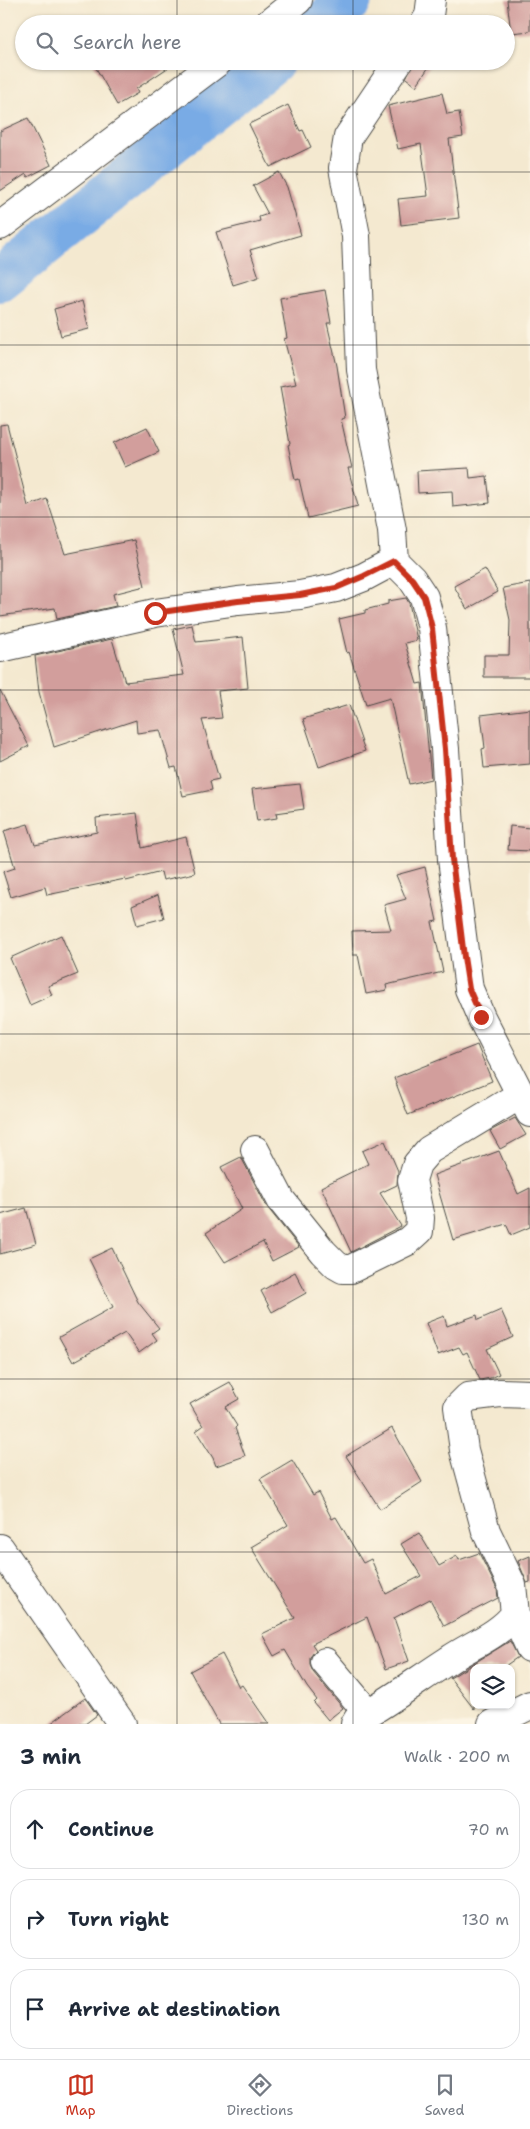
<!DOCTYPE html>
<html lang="en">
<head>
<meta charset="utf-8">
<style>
  :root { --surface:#fff; --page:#f6f6f7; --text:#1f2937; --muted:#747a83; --line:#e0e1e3; --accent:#c8321e }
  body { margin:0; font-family:"Shantell Sans",sans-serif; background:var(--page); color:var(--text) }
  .controls { position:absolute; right:15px; bottom:15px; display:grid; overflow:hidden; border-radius:10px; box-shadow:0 1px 4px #0004 }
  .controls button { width:45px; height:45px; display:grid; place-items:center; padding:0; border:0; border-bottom:1px solid var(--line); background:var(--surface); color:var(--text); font:25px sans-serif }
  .stop { position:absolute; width:15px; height:15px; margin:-11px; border:4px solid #c8321e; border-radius:50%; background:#fff }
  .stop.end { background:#c8321e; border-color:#fff; box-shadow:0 1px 5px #0008 }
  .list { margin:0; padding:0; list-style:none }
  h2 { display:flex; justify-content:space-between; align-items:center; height:65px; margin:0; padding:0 20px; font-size:21px }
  h2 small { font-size:16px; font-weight:400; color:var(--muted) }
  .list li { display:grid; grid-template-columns:32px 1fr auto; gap:15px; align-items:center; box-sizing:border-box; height:80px; margin:0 10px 10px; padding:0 10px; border:1px solid var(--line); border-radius:20px }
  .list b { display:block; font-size:19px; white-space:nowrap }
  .list em { font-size:16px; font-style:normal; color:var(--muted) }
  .icon { flex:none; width:28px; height:28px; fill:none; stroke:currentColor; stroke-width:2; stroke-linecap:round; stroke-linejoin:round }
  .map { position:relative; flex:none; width:530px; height:1724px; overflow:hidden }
  .search { position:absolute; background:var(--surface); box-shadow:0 1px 4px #0004; left:15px; right:15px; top:15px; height:55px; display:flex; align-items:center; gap:12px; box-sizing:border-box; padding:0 18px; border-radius:28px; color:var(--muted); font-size:19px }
  .sheet { height:335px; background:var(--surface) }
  nav { display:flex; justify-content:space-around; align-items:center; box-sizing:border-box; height:70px; border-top:1px solid var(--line); background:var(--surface); font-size:14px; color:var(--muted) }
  nav a { display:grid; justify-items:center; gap:2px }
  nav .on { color:var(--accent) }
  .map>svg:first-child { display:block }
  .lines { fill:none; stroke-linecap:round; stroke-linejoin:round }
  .river { stroke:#79abe5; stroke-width:44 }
  .building { fill:#d29e9c }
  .minor-casing { stroke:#494844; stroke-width:30 }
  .minor { stroke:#fff; stroke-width:28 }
  .route { stroke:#c8321e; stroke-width:6 }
  .grid { fill:none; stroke:#2b2b2b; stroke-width:1; stroke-opacity:0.55 }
</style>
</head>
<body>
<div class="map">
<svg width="530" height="1724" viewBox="0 0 530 1724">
  <rect width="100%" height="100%" fill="#fcf5e5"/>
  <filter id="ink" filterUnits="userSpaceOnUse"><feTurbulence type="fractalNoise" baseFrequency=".02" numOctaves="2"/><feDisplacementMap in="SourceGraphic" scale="10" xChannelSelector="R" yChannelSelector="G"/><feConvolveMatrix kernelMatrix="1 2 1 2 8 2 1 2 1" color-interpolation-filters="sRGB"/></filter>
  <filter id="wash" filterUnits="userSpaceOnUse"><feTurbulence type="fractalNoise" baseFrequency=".0096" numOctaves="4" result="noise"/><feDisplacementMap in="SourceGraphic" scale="20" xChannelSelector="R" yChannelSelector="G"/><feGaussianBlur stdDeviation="1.12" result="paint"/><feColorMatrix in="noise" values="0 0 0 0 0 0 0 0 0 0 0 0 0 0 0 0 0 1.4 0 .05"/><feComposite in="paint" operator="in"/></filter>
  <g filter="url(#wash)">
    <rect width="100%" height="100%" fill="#f4e9d0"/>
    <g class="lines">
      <path class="river" d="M 320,24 L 350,0
        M 0,280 L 273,61"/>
    </g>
    <g id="blocks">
      <path class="building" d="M 507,0 L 530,0 L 530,31 L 511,33 Z
        M 92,61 L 178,61 L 136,89 L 138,93 L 117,105 Z
        M 414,61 L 433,61 L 416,86 L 406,78 Z
        M 442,93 L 447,114 L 459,112 L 463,137 L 449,139 L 459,218 L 401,225 L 398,199 L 428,196 L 421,144 L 398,149 L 388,106 Z
        M 288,105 L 300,131 L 303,130 L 311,147 L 270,167 L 249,124 Z
        M 28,118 L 51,165 L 28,177 L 26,174 L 0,191 L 0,131 Z
        M 279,172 L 287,187 L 301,235 L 250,250 L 259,277 L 233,285 L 216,232 L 260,221 L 259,217 L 268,214 L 253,186 Z
        M 325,290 L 331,323 L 327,323 L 337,366 L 345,418 L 341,419 L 352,468 L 348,468 L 358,506 L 308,518 L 299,479 L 295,480 L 288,445 L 290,444 L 280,387 L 296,384 L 284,339 L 287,338 L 280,298 Z
        M 82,301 L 89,329 L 61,336 L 54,309 Z
        M 7,424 L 28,506 L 47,499 L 65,554 L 134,540 L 145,586 L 113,594 L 116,606 L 57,619 L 55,608 L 0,616 L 0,425 Z
        M 147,427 L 159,452 L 125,467 L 114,443 Z
        M 469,468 L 470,478 L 487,476 L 490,503 L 453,507 L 452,491 L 418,493 L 417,471 Z
        M 485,569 L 498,592 L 467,609 L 454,586 Z
        M 530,583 L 530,677 L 484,677 L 484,655 L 509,655 L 510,620 L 503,588 Z
        M 406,598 L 409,603 L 417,640 L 405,643 L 417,684 L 422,683 L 431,779 L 409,784 L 390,698 L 366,705 L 349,652 L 347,653 L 339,619 L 365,613 L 365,610 L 388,604 L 388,601 Z
        M 192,625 L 196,642 L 243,637 L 248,688 L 218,691 L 222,718 L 202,720 L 219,779 L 210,781 L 212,790 L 183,796 L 176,767 L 171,768 L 160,730 L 137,733 L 136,720 L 54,747 L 39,692 L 35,656 L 112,639 L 125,682 L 184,675 L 173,629 Z
        M 0,690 L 29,746 L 0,761 Z
        M 349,705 L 365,751 L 319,767 L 303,719 Z
        M 530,709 L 530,764 L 484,768 L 482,749 L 485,748 L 481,715 Z
        M 300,784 L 304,809 L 276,813 L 277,818 L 257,821 L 252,789 Z
        M 137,813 L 142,848 L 186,837 L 195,873 L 163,880 L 161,872 L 126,881 L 125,879 L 47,895 L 45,887 L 11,897 L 3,872 L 15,868 L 4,831 L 28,824 L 35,845 L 97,832 L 96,818 Z
        M 510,826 L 530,828 L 530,851 L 508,850 Z
        M 425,867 L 437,921 L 432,922 L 443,972 L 386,985 L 387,990 L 366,994 L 358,955 L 353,955 L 352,931 L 391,930 L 384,905 L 406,899 L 396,875 Z
        M 158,895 L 164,918 L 137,925 L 132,906 Z
        M 61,935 L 78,974 L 48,986 L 52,995 L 30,1005 L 10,958 Z
        M 477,1045 L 492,1081 L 408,1115 L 394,1078 Z
        M 515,1118 L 526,1135 L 500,1149 L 490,1131 Z
        M 385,1141 L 398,1171 L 397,1185 L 380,1193 L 401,1226 L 351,1252 L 321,1187 L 368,1164 L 362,1151 Z
        M 499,1151 L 518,1194 L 530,1188 L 530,1227 L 511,1235 L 506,1224 L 453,1240 L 434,1175 Z
        M 241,1157 L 267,1207 L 299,1247 L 272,1261 L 263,1242 L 225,1262 L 206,1233 L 242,1209 L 221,1167 Z
        M 26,1208 L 36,1244 L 0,1254 L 0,1215 Z
        M 112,1248 L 138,1302 L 159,1328 L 152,1333 L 157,1340 L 139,1353 L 125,1333 L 73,1362 L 59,1337 L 113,1307 L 89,1259 Z
        M 295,1272 L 306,1293 L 272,1312 L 261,1291 Z
        M 501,1310 L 513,1337 L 487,1349 L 499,1374 L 490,1378 L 480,1380 L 467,1352 L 463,1354 L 459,1347 L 438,1355 L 426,1323 L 444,1316 L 447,1326 L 477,1315 L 478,1320 Z
        M 230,1382 L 239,1399 L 225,1407 L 237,1426 L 235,1428 L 245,1456 L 216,1466 L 213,1458 L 196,1431 L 203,1426 L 190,1404 Z
        M 392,1428 L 422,1482 L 380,1509 L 346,1456 Z
        M 292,1460 L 313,1495 L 318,1492 L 332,1519 L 336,1517 L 363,1563 L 371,1559 L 386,1594 L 421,1576 L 401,1544 L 419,1533 L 439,1566 L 457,1556 L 459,1560 L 479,1553 L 497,1589 L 498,1598 L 444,1626 L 430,1599 L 394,1618 L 409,1661 L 386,1669 L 367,1617 L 312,1644 L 316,1650 L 310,1657 L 310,1665 L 313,1672 L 343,1708 L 328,1720 L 314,1703 L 317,1700 L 307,1687 L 285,1650 L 274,1656 L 262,1634 L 295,1618 L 251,1547 L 288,1525 L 260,1479 Z
        M 530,1556 L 530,1582 L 527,1583 L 518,1561 Z
        M 510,1641 L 518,1657 L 502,1668 L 474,1668 L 474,1709 L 450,1678 Z
        M 222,1654 L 239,1687 L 242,1685 L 269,1724 L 219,1724 L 190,1671 Z
        M 85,1698 L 97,1715 L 85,1724 L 50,1724 Z"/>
    </g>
  </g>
  <g filter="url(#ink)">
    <use href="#blocks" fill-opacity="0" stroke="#494844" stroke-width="1"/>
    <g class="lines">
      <defs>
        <path id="minor" d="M 268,24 L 298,0
          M 424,24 L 429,16 L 431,0
          M 0,226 L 219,61
          M 394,561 L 412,579 L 424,597 L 432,628 L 445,749 L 452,859 L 469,989 L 481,1017 L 530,1113
          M 0,648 L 155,613 L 238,601 L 300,595 L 336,588 L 364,577 L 394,561 L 392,530 L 361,370 L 356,236 L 343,168 L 348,137 L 399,61
          M 255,1150 L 281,1200 L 323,1252 L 336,1265 L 343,1269 L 351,1269 L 408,1241 L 419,1231 L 420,1218 L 412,1180 L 417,1164 L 429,1150 L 520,1095
          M 530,1394 L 500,1393 L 468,1397 L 458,1407 L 464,1450 L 486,1531 L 512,1585 L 515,1614 L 530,1648
          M 0,1548 L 122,1724
          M 325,1662 L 368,1713
          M 355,1724 L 358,1719 C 390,1701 418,1680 449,1660 C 471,1645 499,1635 515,1614
          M 492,1724 L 530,1705"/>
      </defs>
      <use href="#minor" class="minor-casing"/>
      <use href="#minor" class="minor"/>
    </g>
  </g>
  <g class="lines" filter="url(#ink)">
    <path class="route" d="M 155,613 L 238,601 L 300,595 L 336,588 L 364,576 L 394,561 L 412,579 L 424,597 L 432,628 L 445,749 L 452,859 L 464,957 L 469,989 L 481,1017"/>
  </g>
  <path class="grid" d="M 177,0 L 177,24M 353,0 L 353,24M 177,61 L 177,1724M 353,61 L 353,1724M 0,172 L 530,172M 0,345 L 530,345M 0,517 L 530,517M 0,690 L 530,690M 0,862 L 530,862M 0,1034 L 530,1034M 0,1207 L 530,1207M 0,1379 L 530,1379M 0,1552 L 530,1552"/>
</svg>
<div class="controls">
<button><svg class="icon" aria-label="layers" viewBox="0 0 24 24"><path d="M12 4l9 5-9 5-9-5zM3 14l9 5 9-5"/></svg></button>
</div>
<div class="stop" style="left:155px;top:613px"></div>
<div class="stop end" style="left:481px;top:1017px"></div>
<div class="search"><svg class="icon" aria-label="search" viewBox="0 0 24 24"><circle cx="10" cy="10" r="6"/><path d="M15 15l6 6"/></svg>Search here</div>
</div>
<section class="sheet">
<h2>3 min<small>Walk · 200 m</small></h2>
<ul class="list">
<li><svg class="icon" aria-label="ahead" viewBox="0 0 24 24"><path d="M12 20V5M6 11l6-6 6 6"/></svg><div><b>Continue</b></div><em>70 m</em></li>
<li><svg class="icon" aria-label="right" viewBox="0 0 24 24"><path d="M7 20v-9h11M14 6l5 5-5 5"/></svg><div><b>Turn right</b></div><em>130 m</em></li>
<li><svg class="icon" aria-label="arrive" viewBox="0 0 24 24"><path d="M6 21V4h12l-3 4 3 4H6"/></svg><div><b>Arrive at destination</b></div></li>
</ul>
</section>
<nav>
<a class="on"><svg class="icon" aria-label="map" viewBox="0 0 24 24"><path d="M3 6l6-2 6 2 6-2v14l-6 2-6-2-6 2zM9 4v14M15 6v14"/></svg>Map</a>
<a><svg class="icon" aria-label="directions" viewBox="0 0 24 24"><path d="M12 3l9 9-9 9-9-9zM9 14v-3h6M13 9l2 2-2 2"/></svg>Directions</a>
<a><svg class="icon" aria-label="saved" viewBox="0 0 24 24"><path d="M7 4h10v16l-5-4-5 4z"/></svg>Saved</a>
</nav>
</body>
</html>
